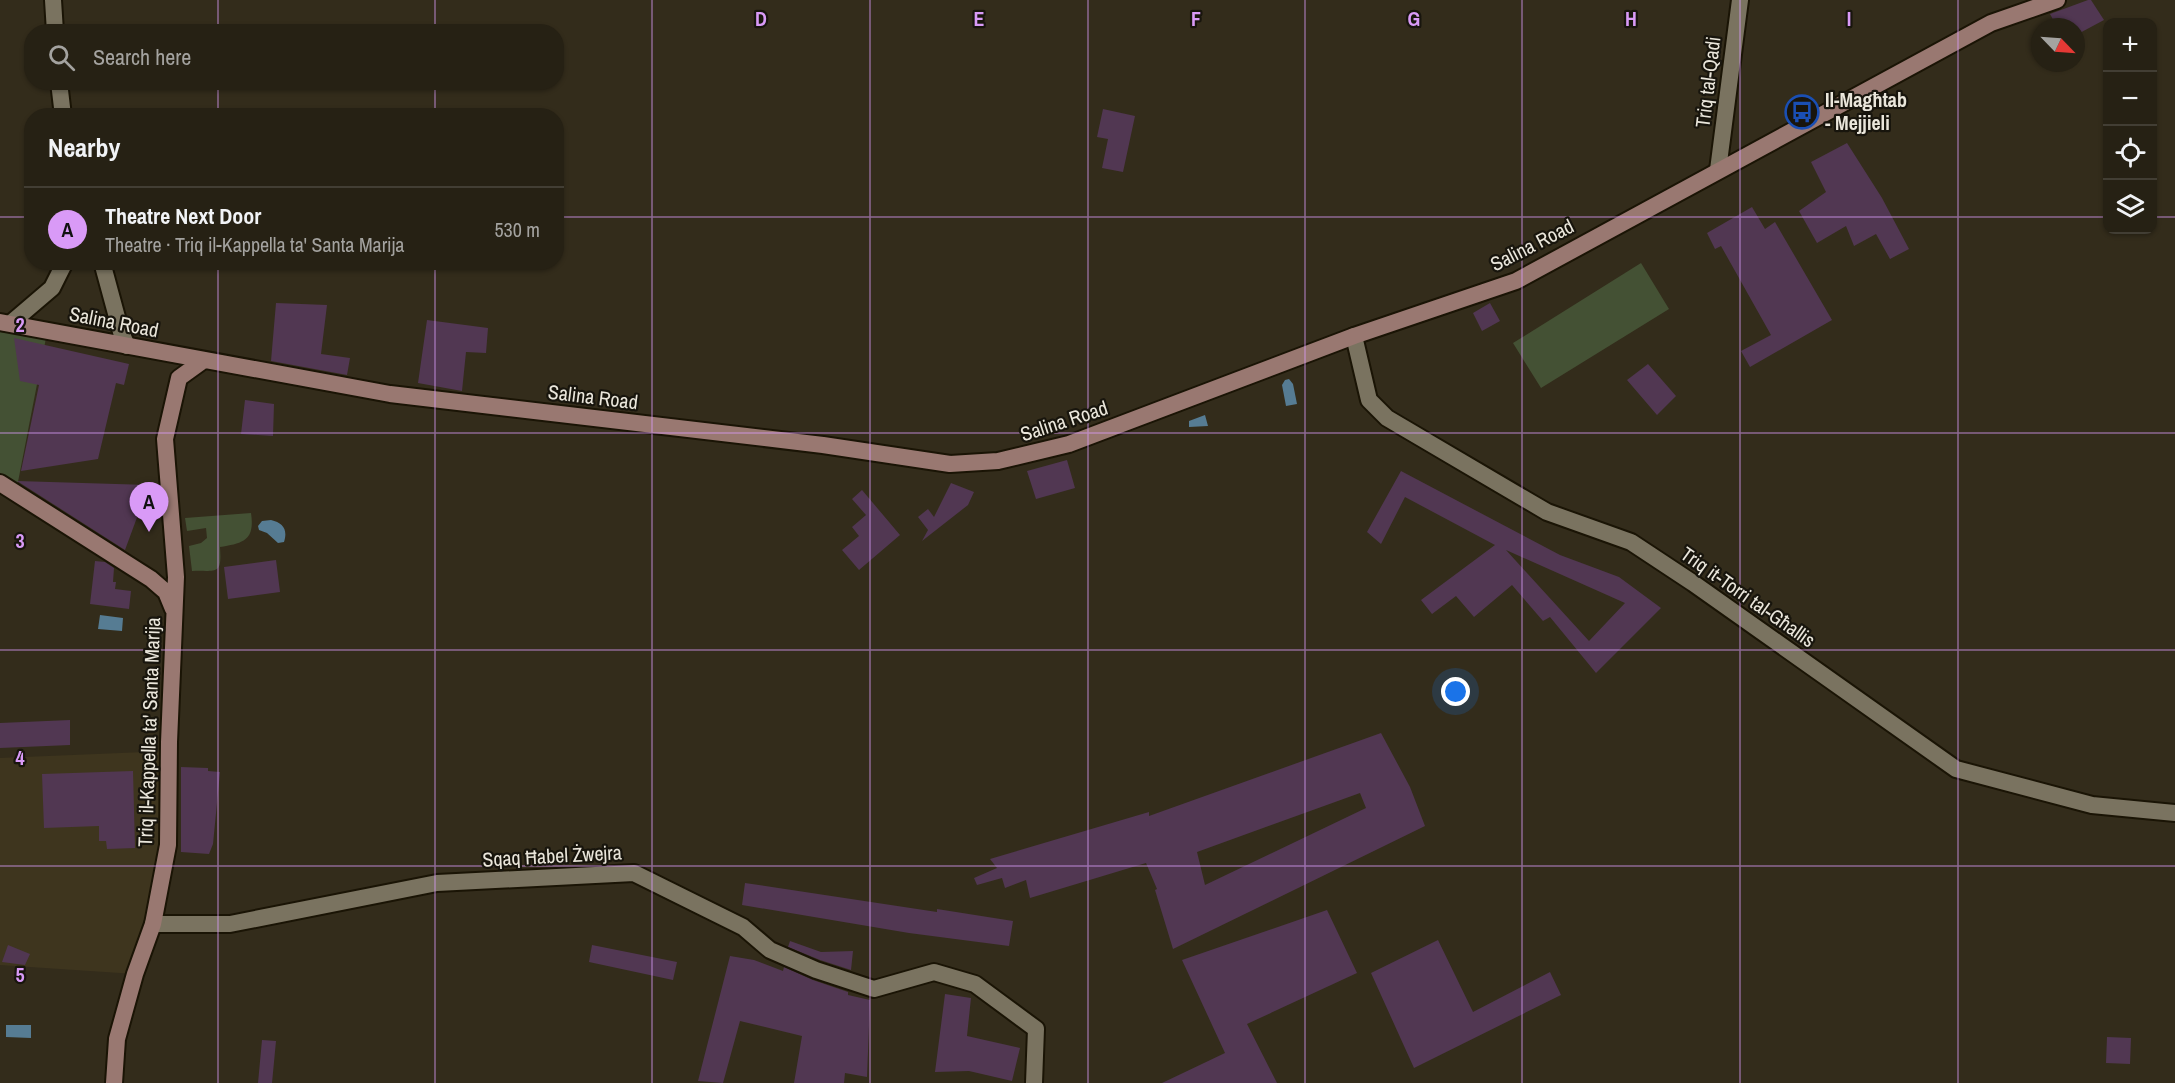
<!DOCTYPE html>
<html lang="en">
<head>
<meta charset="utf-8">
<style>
  :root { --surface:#262114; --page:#2e291d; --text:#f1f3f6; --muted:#a4a3a0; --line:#423e34; --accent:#d99af7 }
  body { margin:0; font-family:"Archivo Narrow",sans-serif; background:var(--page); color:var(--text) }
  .controls { position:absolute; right:18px; top:18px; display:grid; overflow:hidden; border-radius:12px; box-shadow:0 2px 4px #0004 }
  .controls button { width:54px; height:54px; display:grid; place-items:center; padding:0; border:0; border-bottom:2px solid var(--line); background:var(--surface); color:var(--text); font:30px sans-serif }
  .compass { position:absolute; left:2031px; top:18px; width:54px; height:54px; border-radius:50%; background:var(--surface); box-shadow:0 2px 4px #0004; rotate:115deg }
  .you { position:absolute; left:1456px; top:692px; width:21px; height:21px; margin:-15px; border:4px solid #fff; border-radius:50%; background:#1a73e8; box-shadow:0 0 0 9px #1a73e833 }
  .badge { display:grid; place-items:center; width:39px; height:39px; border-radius:50%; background:var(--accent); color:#111; font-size:20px; font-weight:700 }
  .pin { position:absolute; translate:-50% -50px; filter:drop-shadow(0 2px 3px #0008) }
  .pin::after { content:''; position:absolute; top:32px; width:21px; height:18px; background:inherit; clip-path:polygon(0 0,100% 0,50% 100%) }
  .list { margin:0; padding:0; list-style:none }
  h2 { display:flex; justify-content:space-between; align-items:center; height:78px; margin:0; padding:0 24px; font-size:26px }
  h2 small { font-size:20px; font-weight:400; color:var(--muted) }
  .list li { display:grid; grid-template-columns:39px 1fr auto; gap:18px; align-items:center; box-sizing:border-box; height:84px; padding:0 24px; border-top:2px solid var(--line) }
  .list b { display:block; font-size:22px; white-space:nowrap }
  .list p { margin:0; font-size:20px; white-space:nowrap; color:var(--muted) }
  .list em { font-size:20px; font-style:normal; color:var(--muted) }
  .icon { flex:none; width:33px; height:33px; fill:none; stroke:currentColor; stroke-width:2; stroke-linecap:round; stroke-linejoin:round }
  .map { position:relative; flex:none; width:2175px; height:1083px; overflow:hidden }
  .search { position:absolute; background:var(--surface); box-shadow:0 2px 4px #0004; left:24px; top:24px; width:540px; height:66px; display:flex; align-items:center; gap:15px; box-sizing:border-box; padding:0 21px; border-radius:24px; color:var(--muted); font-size:22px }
  .panel { position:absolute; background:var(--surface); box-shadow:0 2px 4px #0004; left:24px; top:108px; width:540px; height:162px; border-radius:24px }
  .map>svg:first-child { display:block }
  .built { fill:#3e351e }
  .green { fill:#445134 }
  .water { fill:#567c93 }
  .building { fill:#513752; fill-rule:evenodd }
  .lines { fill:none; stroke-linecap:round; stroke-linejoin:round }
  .minor-casing { stroke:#1a1405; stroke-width:20 }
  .tertiary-casing { stroke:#1a1405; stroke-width:20 }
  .secondary-casing { stroke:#1a1405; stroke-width:20 }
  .minor { stroke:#7a7360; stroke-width:16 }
  .tertiary { stroke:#7a7360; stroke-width:16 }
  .secondary { stroke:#997871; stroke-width:16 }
  .grid { fill:none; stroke:#d99af7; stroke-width:1.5; stroke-opacity:0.55 }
  .labels { text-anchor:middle; stroke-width:4.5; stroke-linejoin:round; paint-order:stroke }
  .street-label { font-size:20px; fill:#eae6db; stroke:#18150d }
  .poi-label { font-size:20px; font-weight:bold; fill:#eae6db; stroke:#18150d; text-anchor:start }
  .grid-label { font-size:20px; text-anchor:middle; font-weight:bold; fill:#d99af7; stroke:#18150d; stroke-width:4.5; stroke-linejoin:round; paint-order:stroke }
</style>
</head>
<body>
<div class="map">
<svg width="2175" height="1083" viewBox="0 0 2175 1083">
  <rect width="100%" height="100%" fill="#332c1b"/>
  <path class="built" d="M 169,751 L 168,845 L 135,974 L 0,965 L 0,758 Z"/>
  <path class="green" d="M 1641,263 L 1669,309 L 1541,388 L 1513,343 Z
    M 0,332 L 46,338 L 17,487 L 0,475 Z
    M 251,513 C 255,540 244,543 220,547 C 222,576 217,570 192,571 L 189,546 L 201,543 L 207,538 L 206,528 L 187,531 L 185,518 Z"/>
  <path class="water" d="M 1289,379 L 1293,384 L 1297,404 L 1286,406 L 1282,385 L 1285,380 Z
    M 1205,415 L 1208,426 L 1189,427 L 1189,421 Z
    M 271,520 C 283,523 288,529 284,542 L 278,543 L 267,533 L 259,530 L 258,526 L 262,521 Z
    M 100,615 L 123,618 L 122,631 L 98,629 Z
    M 6,1025 L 31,1025 L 31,1038 L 6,1037 Z"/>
  <path class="building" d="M 2088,0 L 2091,0 L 2104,20 L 2076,35 L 2076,27 L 2057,27 L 2050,14 Z
    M 1103,109 L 1135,116 L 1123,172 L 1102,168 L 1108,139 L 1097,137 Z
    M 1847,143 L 1882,198 L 1909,249 L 1890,259 L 1876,234 L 1854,246 L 1846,226 L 1817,243 L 1799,211 L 1826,192 L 1811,162 Z
    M 1752,207 L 1765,229 L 1775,222 L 1832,320 L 1750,367 L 1741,351 L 1771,335 L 1721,246 L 1715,249 L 1707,233 Z
    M 276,303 L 327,305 L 321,354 L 350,358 L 347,375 L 271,361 Z
    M 1490,303 L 1500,321 L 1482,331 L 1473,313 Z
    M 427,320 L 488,328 L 486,353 L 466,352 L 462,391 L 418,383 Z
    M 14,338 L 129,364 L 124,385 L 116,383 L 98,459 L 21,471 L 39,385 L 20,381 Z
    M 1648,364 L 1676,396 L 1657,415 L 1627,380 Z
    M 245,400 L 274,404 L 273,436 L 241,434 Z
    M 1067,460 L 1075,488 L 1036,499 L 1027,471 Z
    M 1401,471 L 1560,555 L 1619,577 L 1661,608 L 1596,673 L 1550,617 L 1543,621 L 1512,585 L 1474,617 L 1456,596 L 1432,614 L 1421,600 L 1495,545 L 1405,497 L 1381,544 L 1367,532 ZM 1506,550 L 1625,603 L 1589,641 Z
    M 17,481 L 149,485 L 125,550 Z
    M 951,483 L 974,492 L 968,505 L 922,541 L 928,530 L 918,517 L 928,509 L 934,517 Z
    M 862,490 L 900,535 L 859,570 L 842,550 L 859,536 L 852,527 L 866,515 L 852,499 Z
    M 276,560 L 280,592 L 228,599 L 224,567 Z
    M 95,561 L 105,562 L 114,568 L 113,582 L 116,582 L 115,589 L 131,591 L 129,609 L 90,604 Z
    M 70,720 L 70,745 L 0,748 L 0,723 Z
    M 1381,733 L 1410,787 L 1425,826 L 1173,949 L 1155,890 L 1157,889 L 1146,863 L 1030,898 L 1026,880 L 1005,888 L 1002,878 L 977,885 L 974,878 L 997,868 L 990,859 L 1149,812 L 1149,816 ZM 1360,793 L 1366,808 L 1205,885 L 1197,852 Z
    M 181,767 L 208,768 L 208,771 L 220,772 L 213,844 L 209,854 L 181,852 Z
    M 133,771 L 135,848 L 107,849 L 106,841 L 99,841 L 99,826 L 44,828 L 42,774 Z
    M 745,883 L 937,912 L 937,909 L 1013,921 L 1009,946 L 909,933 L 742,905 Z
    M 1327,910 L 1357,973 L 1247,1024 L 1277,1083 L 1162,1083 L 1225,1053 L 1182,960 Z
    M 1438,940 L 1473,1012 L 1550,972 L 1561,995 L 1414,1068 L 1371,973 Z
    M 790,941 L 821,952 L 853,951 L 851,970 L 820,960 L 788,947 Z
    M 8,945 L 30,954 L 25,965 L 2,962 Z
    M 592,945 L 677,962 L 673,980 L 589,962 Z
    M 730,956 L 754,960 L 783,971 L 784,967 L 813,980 L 848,992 L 848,995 L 870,1000 L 867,1077 L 845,1073 L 844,1083 L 794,1083 L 802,1036 L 740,1021 L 723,1083 L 698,1081 Z
    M 945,994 L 971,998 L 967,1036 L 1020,1048 L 1012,1081 L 969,1071 L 935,1072 Z
    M 2107,1037 L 2131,1038 L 2130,1064 L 2106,1063 Z
    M 262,1040 L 276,1041 L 272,1083 L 258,1083 Z"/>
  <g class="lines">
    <defs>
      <path id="minor" d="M 1718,170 L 1740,0
        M 1354,336 L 1369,400 L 1387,418 L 1547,512 L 1631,542 L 1693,583 L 1956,769 L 2092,805 L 2175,813
        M 153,924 L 230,924 L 437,883 L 634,873 L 743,927 L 770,950 L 816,970 L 874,989 L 934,972 L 975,984 L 1036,1029 L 1034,1083"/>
      <path id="tertiary" d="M 53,0 L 55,32
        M 59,82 L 63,116
        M 102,262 L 121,332 L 127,346
        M 11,323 L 52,288 L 65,262"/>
      <path id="secondary" d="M 0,322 L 390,394 L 823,445 L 950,464 L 998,461 L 1069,444 L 1354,336 L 1516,281 L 1991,23 L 2057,0
        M 0,483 L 151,579 L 166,592 L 173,609
        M 114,1083 L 117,1039 L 135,974 L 153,924 L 168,845 L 169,742 L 176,577 L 165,439 L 179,378 L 204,360"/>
    </defs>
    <use href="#minor" class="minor-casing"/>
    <use href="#tertiary" class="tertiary-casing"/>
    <use href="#secondary" class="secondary-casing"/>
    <use href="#minor" class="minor"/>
    <use href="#tertiary" class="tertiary"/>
    <use href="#secondary" class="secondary"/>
  </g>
  <path class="grid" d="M 218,0 L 218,32M 435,0 L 435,32M 652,0 L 652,1083M 870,0 L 870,1083M 1088,0 L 1088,1083M 1305,0 L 1305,1083M 1522,0 L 1522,1083M 1740,0 L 1740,1083M 1958,0 L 1958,1083M 218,82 L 218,116M 435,82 L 435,116M 0,217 L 32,217M 556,217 L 2108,217M 2152,217 L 2175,217M 218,262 L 218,1083M 435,262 L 435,1083M 0,433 L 2175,433M 0,650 L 2175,650M 0,866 L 2175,866"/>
  <defs>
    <symbol id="bus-ring" viewBox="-11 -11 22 22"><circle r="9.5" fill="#18150d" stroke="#1a4fb4" stroke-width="1.5"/><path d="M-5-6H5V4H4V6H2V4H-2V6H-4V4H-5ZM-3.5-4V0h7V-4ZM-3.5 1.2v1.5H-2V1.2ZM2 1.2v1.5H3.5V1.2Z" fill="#1a4fb4"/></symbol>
  </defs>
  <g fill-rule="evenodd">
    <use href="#bus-ring" x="1783" y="93" width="38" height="38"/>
  </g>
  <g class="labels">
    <g class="street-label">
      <text transform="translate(1708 82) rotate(-83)" y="7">Triq tal-Qadi</text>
      <text transform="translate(1532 245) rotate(-27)" y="7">Salina Road</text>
      <text transform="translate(114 322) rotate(11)" y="7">Salina Road</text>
      <text transform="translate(593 397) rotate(7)" y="7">Salina Road</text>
      <text transform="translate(1064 421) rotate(-18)" y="7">Salina Road</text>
      <text transform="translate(1748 597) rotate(35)" y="7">Triq it-Torri tal-Għallis</text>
      <text transform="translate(149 732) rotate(-88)" y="7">Triq il-Kappella ta' Santa Marija</text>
      <text transform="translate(552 856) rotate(-3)" y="7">Sqaq Ħabel Żwejra</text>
    </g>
    <g class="poi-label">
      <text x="1825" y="107">Il-Magħtab<tspan x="1825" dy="23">- Mejjieli</tspan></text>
    </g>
  </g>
  <g class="grid-label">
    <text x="761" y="26">D</text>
    <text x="979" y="26">E</text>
    <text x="1196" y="26">F</text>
    <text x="1414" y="26">G</text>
    <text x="1631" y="26">H</text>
    <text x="1849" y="26">I</text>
    <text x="20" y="332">2</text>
    <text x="20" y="548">3</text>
    <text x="20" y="765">4</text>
    <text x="20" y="982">5</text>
  </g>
</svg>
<div class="controls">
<button>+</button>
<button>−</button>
<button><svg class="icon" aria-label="locate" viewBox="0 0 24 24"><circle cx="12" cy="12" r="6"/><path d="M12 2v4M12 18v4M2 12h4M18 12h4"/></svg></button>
<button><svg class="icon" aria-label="layers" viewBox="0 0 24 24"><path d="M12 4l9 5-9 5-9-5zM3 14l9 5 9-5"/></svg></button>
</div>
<svg class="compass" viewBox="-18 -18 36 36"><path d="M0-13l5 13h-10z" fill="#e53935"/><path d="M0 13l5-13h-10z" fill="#a4a3a0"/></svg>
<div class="you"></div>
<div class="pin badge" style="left:149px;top:532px">A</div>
<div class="search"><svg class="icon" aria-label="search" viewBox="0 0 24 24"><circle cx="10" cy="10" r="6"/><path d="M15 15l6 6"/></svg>Search here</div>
<section class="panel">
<h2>Nearby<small></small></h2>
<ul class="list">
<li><span class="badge">A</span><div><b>Theatre Next Door</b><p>Theatre · Triq il-Kappella ta' Santa Marija</p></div><em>530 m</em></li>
</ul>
</section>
</div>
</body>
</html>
